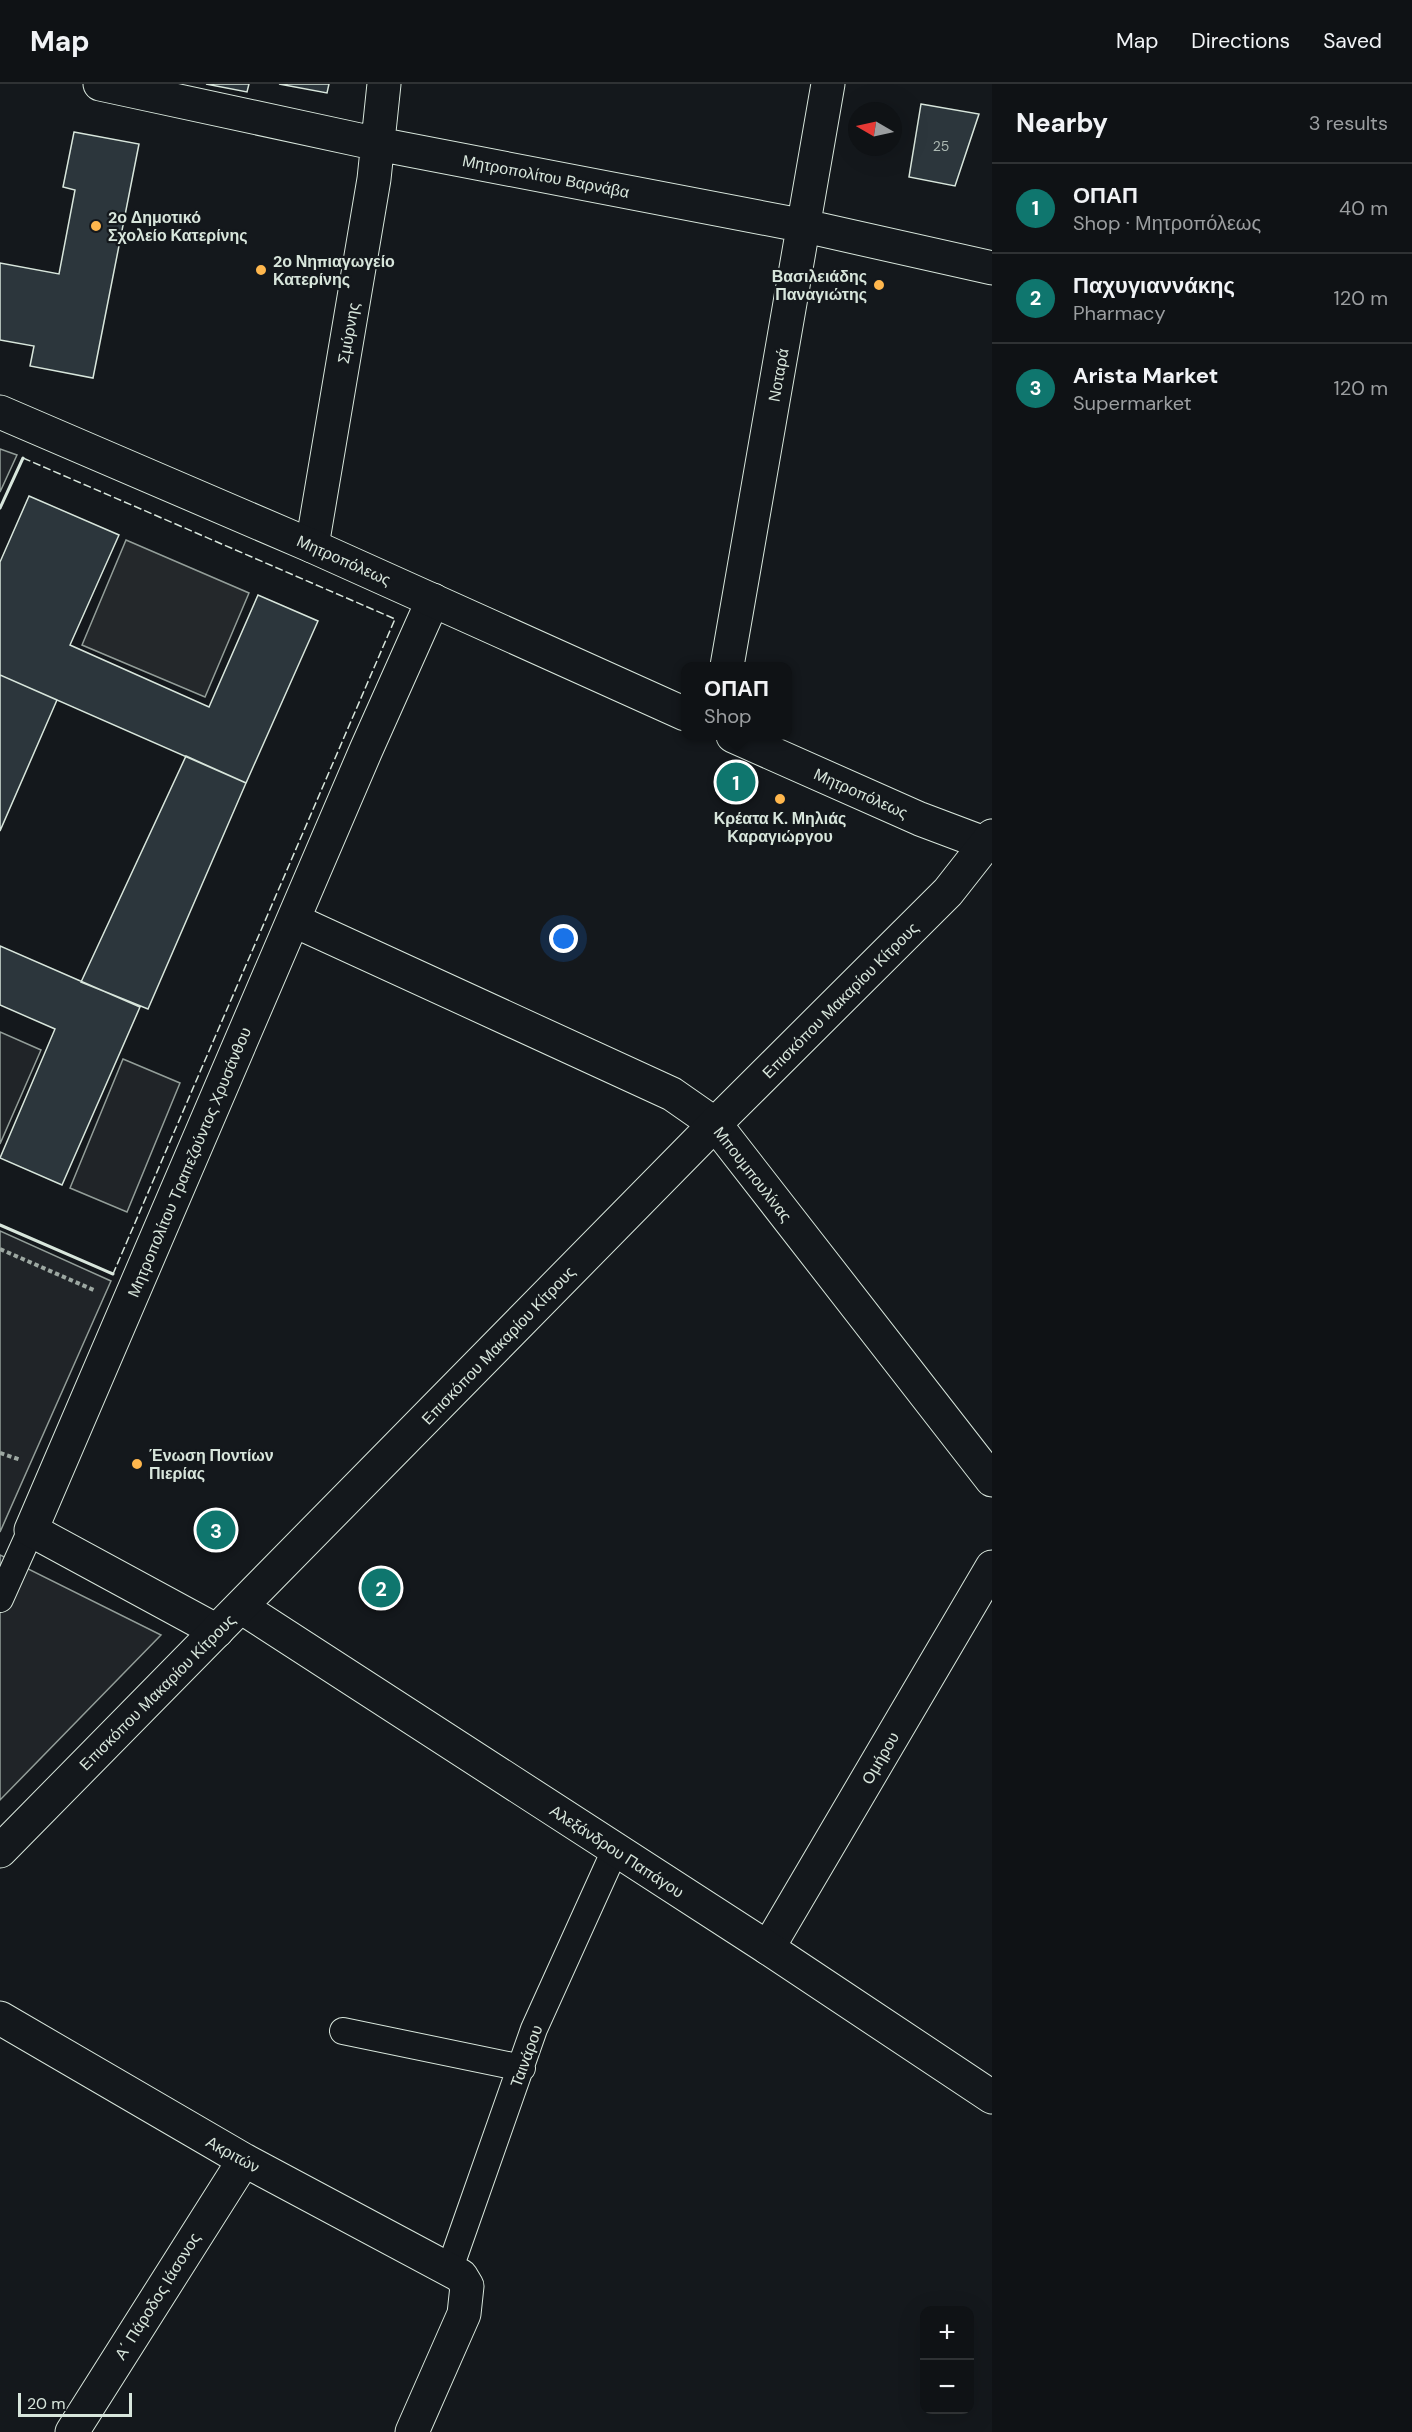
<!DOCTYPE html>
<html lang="en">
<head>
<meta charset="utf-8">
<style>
  :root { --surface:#0f1215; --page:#1d2022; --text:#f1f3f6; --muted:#9b9ea0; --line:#2f3234; --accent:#0f766e }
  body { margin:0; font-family:"DM Sans",sans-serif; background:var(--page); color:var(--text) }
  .controls { position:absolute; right:18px; bottom:18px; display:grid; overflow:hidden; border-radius:12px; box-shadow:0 6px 24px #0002 }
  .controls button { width:54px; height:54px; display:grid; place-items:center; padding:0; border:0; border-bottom:2px solid var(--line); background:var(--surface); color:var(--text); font:30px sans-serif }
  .compass { position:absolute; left:848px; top:18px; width:54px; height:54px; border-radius:50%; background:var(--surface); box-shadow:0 6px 24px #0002; rotate:279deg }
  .scale { position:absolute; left:18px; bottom:15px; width:114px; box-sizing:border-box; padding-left:6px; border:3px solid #d8e6dc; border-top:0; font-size:16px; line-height:21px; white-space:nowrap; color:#d8e6dc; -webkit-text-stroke:4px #14181c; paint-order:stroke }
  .you { position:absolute; left:564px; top:855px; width:21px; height:21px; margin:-15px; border:4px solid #fff; border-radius:50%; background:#1a73e8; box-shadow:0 0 0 9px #1a73e833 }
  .badge { display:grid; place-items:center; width:39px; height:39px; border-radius:50%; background:var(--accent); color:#fff; font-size:20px; font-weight:700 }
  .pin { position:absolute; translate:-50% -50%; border:3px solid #fff; box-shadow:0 2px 6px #0006 }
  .popup { position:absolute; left:681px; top:578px; width:111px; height:78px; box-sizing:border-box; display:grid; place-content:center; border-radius:12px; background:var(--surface); filter:drop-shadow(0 2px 4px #0005); font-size:20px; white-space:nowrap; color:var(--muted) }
  .popup b { font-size:22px; color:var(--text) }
  .popup::after { content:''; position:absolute; left:50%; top:100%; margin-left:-12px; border:12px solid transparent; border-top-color:var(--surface) }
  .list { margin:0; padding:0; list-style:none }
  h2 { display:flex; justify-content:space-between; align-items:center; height:78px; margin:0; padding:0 24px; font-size:26px }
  h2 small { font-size:20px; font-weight:400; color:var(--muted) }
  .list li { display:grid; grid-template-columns:39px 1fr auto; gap:18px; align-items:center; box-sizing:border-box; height:90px; padding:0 24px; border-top:2px solid var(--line) }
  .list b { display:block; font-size:22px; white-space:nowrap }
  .list p { margin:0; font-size:20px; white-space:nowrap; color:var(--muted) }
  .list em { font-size:20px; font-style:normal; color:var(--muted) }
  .map { position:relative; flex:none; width:992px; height:2348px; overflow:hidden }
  header { display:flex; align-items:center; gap:36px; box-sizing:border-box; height:84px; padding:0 30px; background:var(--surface); border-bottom:2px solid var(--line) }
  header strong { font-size:28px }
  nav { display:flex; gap:33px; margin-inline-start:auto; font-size:21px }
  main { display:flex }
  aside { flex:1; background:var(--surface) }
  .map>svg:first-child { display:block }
  .green { fill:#202428; stroke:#939e99; stroke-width:1.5 }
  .parking { fill:#24282b; stroke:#939e99; stroke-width:1.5 }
  .building { fill:#2c363c; stroke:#d8e6dc; stroke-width:1.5 }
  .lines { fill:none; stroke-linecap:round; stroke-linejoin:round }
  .pedestrian-casing { stroke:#d8e6dc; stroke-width:28 }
  .minor-casing { stroke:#d8e6dc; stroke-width:35 }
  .tertiary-casing { stroke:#d8e6dc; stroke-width:35 }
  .secondary-casing { stroke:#d8e6dc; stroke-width:35 }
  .path { stroke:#9da8a2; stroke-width:4; stroke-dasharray:4.5 3; stroke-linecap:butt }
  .pedestrian { stroke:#14181c; stroke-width:26 }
  .minor { stroke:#14181c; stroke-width:33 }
  .tertiary { stroke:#14181c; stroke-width:33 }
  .secondary { stroke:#14181c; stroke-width:33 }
  .fence { stroke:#d8e6dc; stroke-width:1.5; stroke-dasharray:8 3; stroke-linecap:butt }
  .wall { stroke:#d8e6dc; stroke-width:3 }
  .poi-dot { fill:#ffb74d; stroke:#14181c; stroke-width:2 }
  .labels { text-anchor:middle; stroke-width:4.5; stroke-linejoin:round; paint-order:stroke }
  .number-label { font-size:14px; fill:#adbab4 }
  .street-label { font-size:16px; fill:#d8e6dc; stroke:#14181c }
  .poi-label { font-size:16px; font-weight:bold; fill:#d8e6dc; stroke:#14181c; text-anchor:start }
</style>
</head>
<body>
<header>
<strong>Map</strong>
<nav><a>Map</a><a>Directions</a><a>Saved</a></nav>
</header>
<main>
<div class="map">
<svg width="992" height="2348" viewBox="0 0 992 2348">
  <rect width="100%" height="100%" fill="#14181c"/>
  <path class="green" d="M 0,365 L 17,371 L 0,408 Z
    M 0,948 L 41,966 L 0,1060 Z
    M 123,975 L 180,999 L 127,1128 L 70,1104 Z
    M 0,1147 L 111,1197 L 0,1448 Z
    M 0,1471 L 161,1551 L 0,1716 Z"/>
  <path class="parking" d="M 126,456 L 249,509 L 205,613 L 82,561 Z"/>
  <path class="building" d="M 206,0 L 249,0 L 247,8 Z
    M 279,0 L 329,0 L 327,9 Z
    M 921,20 L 979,30 L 955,102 L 909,93 Z
    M 74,48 L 139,60 L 93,294 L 30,282 L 34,262 L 0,256 L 0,179 L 59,190 L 75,106 L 63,103 Z
    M 29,412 L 119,451 L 70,561 L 209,623 L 258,511 L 318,537 L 246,699 L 0,591 L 0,478 Z
    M 0,591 L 57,616 L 0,747 Z
    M 186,672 L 246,699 L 148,925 L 81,898 Z
    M 0,862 L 140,923 L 62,1101 L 0,1074 L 55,945 L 0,921 Z"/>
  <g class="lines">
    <defs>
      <path id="pedestrian" d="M 0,1515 L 31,1446
        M 343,1947 L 522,1984
        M 450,2184 L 534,1945 L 615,1766"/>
      <path id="minor" d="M 100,0 L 378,60 L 805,142 L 992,184
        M 312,462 L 374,95 L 384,0
        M 727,582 L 828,0
        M 293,836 L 672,1010 L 715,1040 L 992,1396
        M 217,1547 L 31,1446 L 366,666 L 433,516
        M 768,1864 L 992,1483
        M 0,1934 L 244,2076 L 461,2192 L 467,2202 L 464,2230 L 412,2348
        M 72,2348 L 244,2076"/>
      <path id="tertiary" d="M 0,328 L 312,462 L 685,630
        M 733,652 L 920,735 L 992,762
        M 241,1523 L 768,1864 L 992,2013"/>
      <path id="secondary" d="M 0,1767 L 715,1040 L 948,808 L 992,752"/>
    </defs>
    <use href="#pedestrian" class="pedestrian-casing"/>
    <use href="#minor" class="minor-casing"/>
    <use href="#tertiary" class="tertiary-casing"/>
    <use href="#secondary" class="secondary-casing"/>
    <path class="path" d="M 0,1165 L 96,1207
      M 0,1369 L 21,1376"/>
    <use href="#pedestrian" class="pedestrian"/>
    <use href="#minor" class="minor"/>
    <use href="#tertiary" class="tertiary"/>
    <use href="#secondary" class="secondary"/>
    <path class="fence" d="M 23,374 L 395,535 L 113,1190"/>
    <path class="wall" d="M 0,424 L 23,374
      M 0,1141 L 113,1190"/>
  </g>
  <g class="poi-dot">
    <circle cx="96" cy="142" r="6"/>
    <circle cx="261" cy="186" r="6"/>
    <circle cx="879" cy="201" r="6"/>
    <circle cx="780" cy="715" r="6"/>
    <circle cx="137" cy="1380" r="6"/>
  </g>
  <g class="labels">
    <g class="number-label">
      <text x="941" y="67">25</text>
    </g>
    <g class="street-label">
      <text transform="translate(546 92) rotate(11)" y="6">Μητροπολίτου Βαρνάβα</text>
      <text transform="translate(348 249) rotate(-80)" y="6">Σμύρνης</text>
      <text transform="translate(778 291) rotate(-80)" y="6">Νοταρά</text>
      <text transform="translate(344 476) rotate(24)" y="6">Μητροπόλεως</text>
      <text transform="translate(861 709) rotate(24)" y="6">Μητροπόλεως</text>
      <text transform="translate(840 916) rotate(-45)" y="6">Επισκόπου Μακαρίου Κίτρους</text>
      <text transform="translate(189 1078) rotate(-67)" y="6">Μητροπολίτου Τραπεζούντος Χρυσάνθου</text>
      <text transform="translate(753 1090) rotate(52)" y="6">Μπουμπουλίνας</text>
      <text transform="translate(498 1261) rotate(-46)" y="6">Επισκόπου Μακαρίου Κίτρους</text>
      <text transform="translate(157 1608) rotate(-45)" y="6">Επισκόπου Μακαρίου Κίτρους</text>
      <text transform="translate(880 1674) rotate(-60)" y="6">Ομήρου</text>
      <text transform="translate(617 1767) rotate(33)" y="6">Αλεξάνδρου Παπάγου</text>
      <text transform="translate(526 1972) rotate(-70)" y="6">Ταινάρου</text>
      <text transform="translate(233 2070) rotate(29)" y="6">Ακριτών</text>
      <text transform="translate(157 2212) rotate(-58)" y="6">Α΄ Πάροδος Ιάσονος</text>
    </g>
    <g class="poi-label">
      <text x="108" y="139">2ο Δημοτικό<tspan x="108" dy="18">Σχολείο Κατερίνης</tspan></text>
      <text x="273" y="183">2ο Νηπιαγωγείο<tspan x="273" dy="18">Κατερίνης</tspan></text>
      <text x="867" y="198" text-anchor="end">Βασιλειάδης<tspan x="867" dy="18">Παναγιώτης</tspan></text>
      <text x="780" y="740" text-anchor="middle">Κρέατα Κ. Μηλιάς<tspan x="780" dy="18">Καραγιώργου</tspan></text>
      <text x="149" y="1377">Ένωση Ποντίων<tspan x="149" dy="18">Πιερίας</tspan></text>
    </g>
  </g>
</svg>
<div class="controls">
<button>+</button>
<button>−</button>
</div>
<svg class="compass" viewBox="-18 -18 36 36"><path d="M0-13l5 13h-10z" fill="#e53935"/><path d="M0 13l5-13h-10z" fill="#9b9ea0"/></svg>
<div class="scale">20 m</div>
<div class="you"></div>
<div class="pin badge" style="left:736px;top:698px">1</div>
<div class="popup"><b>ΟΠΑΠ</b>Shop</div>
<div class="pin badge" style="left:381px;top:1504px">2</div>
<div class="pin badge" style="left:216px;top:1446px">3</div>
</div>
<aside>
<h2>Nearby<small>3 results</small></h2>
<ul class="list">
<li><span class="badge">1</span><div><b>ΟΠΑΠ</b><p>Shop · Μητροπόλεως</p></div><em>40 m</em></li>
<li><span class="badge">2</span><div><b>Παχυγιαννάκης</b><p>Pharmacy</p></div><em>120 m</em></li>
<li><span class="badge">3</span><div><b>Arista Market</b><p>Supermarket</p></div><em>120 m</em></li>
</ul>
</aside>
</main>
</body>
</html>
